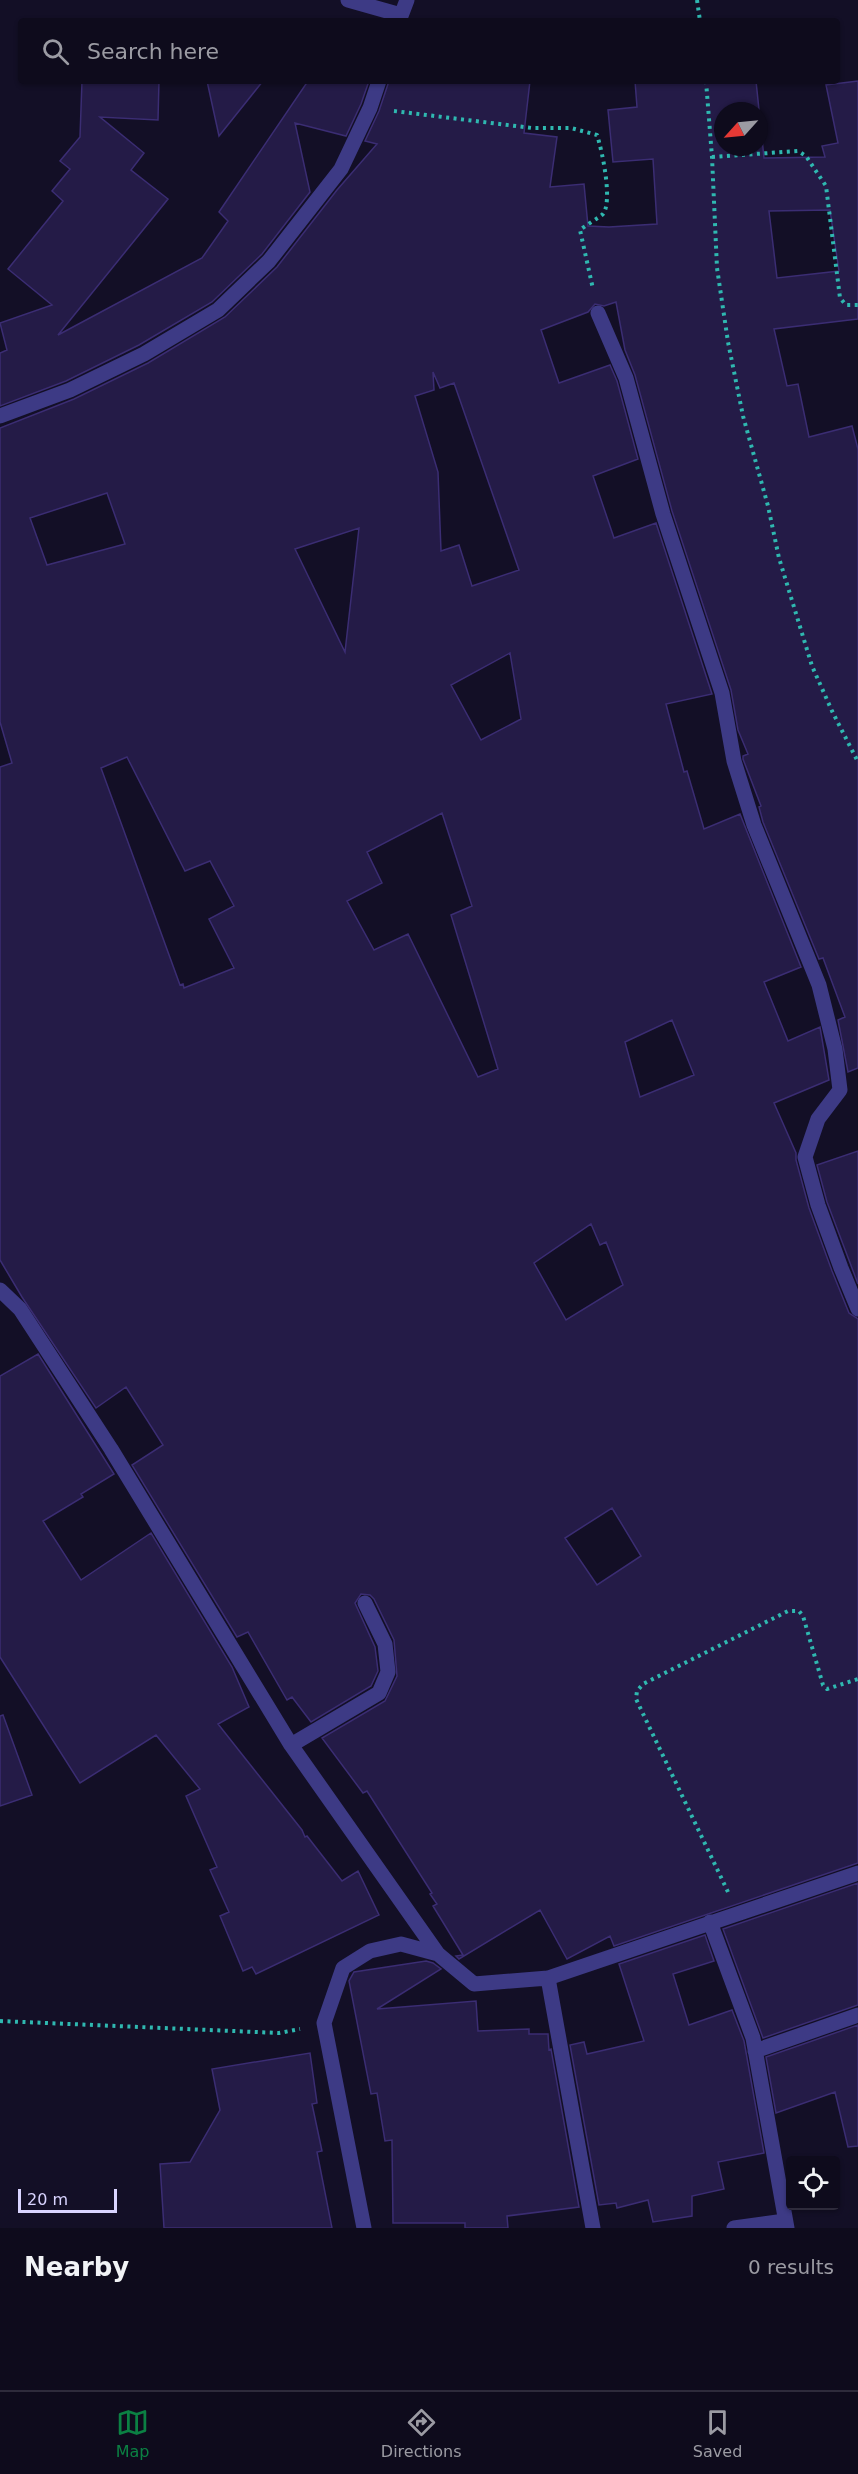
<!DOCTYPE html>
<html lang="en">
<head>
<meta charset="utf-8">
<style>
  :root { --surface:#0e0b1c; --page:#1c1929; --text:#f1f3f6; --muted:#9b9ba3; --line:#2e2b3b; --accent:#0b8043 }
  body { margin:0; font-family:"DejaVu Sans",sans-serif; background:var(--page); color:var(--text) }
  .controls { position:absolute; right:18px; bottom:18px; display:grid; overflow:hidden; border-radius:6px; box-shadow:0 2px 4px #0004 }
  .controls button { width:54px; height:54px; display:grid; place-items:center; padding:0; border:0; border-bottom:2px solid var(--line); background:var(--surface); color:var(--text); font:30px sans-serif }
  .compass { position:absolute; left:714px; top:102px; width:54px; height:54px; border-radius:50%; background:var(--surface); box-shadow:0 2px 4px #0004; rotate:243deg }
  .scale { position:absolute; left:18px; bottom:15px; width:99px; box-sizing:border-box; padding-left:6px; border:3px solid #d9d4ff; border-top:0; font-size:16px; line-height:21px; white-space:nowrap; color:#d9d4ff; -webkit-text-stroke:4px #130f26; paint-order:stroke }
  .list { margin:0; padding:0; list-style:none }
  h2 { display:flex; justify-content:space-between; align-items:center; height:78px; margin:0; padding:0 24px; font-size:26px }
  h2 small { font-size:20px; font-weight:400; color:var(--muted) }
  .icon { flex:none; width:33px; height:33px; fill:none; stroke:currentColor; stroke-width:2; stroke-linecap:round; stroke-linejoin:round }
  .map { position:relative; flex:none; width:858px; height:2228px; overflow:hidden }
  .search { position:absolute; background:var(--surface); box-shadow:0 2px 4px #0004; left:18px; right:18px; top:18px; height:66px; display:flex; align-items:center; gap:15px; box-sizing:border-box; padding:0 21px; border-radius:6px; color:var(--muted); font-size:22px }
  .sheet { height:162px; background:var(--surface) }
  nav { display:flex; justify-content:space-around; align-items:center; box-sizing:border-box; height:84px; border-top:2px solid var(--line); background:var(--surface); font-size:16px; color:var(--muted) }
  nav a { display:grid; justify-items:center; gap:3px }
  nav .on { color:var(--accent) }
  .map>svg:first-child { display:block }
  .building { fill:#241b47; stroke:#3b2d73; stroke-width:1.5; fill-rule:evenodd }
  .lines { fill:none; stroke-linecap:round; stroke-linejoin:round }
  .path { stroke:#2fb8b0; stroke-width:4; stroke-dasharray:3 4.5; stroke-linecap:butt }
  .minor { stroke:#3d3a85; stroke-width:15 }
</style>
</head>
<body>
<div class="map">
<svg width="858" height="2228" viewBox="0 0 858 2228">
  <rect width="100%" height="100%" fill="#130f26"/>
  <path class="building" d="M 82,81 L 159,81 L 158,120 L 100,117 L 144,153 L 131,170 L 168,199 L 58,335 L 202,258 L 228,221 L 219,212 L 308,81 L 369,81 L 361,104 L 346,136 L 295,123 L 310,192 L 262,254 L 212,302 L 139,345 L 66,381 L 0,406 L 0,353 L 7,350 L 0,323 L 52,305 L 8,269 L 63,201 L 52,191 L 70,169 L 60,161 L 80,137 Z
    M 207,81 L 263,81 L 219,136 Z
    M 389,81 L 530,81 L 524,133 L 557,137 L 550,187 L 584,184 L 588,226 L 609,227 L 657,224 L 653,159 L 613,162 L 608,110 L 637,107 L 635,81 L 756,81 L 764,158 L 825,157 L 822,146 L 838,143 L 826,85 L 858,81 L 858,319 L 774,329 L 787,386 L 798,384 L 809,437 L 852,426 L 858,449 L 858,1068 L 848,1072 L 838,1020 L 845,1017 L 823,958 L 819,959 L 763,822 L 759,807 L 761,806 L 743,759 L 743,756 L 748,754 L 738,730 L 731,690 L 672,511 L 635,375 L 625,350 L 616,302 L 604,306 L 595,304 L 588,312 L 541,330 L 559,383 L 610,365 L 617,381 L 638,459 L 593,476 L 614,538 L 656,523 L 712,694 L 666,704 L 684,772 L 687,771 L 704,829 L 740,814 L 801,967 L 764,982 L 788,1041 L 820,1027 L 829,1080 L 774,1103 L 796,1153 L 796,1160 L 809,1208 L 832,1271 L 849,1313 L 858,1319 L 858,1863 L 614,1946 L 610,1936 L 567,1959 L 540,1910 L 459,1959 L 456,1956 L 463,1955 L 433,1906 L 437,1904 L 430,1894 L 432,1893 L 367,1791 L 363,1793 L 322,1738 L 385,1701 L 397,1676 L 394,1640 L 374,1599 L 370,1595 L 361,1594 L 355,1603 L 375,1647 L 378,1671 L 371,1686 L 311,1722 L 292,1697 L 287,1700 L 248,1632 L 237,1637 L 132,1465 L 163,1445 L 126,1387 L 96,1408 L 22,1297 L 0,1260 L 0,767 L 12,763 L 0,722 L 0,428 L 74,399 L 148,363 L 225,317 L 277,267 L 337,190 L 377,144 L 365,141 L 379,111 ZM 723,111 L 759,111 L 759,147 L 723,147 ZM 830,210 L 839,271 L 777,278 L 769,211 ZM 433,372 L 440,388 L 454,383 L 519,570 L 472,586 L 459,545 L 441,551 L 438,472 L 415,396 L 434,390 ZM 107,493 L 125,544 L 47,565 L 30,518 ZM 359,528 L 345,652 L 295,549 ZM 510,653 L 521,719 L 481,740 L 451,685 ZM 127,757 L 185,871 L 210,861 L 234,906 L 209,919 L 234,968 L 184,988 L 183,984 L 180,985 L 101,768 ZM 442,813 L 472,906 L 451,915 L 498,1069 L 478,1077 L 408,934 L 374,950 L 347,901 L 382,883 L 367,852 ZM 672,1020 L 694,1075 L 640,1097 L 625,1042 ZM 591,1224 L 600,1245 L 606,1242 L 623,1285 L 566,1320 L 534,1263 ZM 612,1508 L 641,1556 L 597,1585 L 565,1538 Z
    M 858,1151 L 858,1284 L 827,1202 L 817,1165 Z
    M 38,1354 L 114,1474 L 81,1494 L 83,1497 L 43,1521 L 81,1580 L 151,1533 L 232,1667 L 249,1707 L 218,1724 L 302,1830 L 305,1837 L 307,1836 L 342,1881 L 358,1871 L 379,1915 L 256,1974 L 252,1967 L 243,1971 L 220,1916 L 229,1912 L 210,1870 L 217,1867 L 186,1796 L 200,1789 L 156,1735 L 80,1783 L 0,1657 L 0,1376 Z
    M 3,1715 L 32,1795 L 0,1806 L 0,1716 Z
    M 858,1883 L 858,2005 L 763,2038 L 723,1929 Z
    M 705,1935 L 714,1961 L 673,1974 L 689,2025 L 732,2010 L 744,2041 L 764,2153 L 718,2162 L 724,2189 L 692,2196 L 692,2216 L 653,2222 L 648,2200 L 617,2208 L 616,2203 L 599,2205 L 570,2045 L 584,2042 L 587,2054 L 644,2041 L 619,1964 Z
    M 426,1961 L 433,1963 L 441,1969 L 377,2009 L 476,2001 L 478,2031 L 529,2029 L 529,2034 L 548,2034 L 549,2050 L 551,2049 L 579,2207 L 507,2216 L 508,2228 L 465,2228 L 465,2223 L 393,2223 L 392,2140 L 385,2141 L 377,2093 L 371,2094 L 349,1981 L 354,1972 Z
    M 858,2025 L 858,2146 L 848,2147 L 835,2092 L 776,2113 L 766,2057 Z
    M 310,2053 L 317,2103 L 312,2104 L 322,2151 L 317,2152 L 332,2228 L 164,2228 L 160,2164 L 190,2162 L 220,2110 L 212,2069 Z"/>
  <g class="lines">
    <path class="path" d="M 697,0 L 700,21
      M 706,81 L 712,157 L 717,268 L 728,342 L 743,416 L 768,506 L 779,558 L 812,666 L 832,711 L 858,762
      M 394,111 L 532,128 L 571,128 L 597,135 C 602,150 613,201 603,214 C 600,217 586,225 580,230 L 593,289
      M 712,157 L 798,151 L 806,156 L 826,186 L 840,298 L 846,305 L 858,305
      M 728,1892 L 636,1699 L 637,1691 L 643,1684 L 788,1611 L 799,1611 L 803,1616 L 823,1685 L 827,1689 L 858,1679
      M 0,2021 L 279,2033 L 300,2029"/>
    <path class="minor" d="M 348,0 L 401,15
      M 399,21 L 407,0
      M 598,313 L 626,378 L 663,514 L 722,693 L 734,761 L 754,825 L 819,985 L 835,1049 L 840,1090 L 818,1119 L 805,1157 L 818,1205 L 841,1268 L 858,1309
      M 0,416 L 70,390 L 144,354 L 218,310 L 269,261 L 341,169 L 370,108 L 379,81
      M 0,1290 L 20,1309 L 111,1449 L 291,1745 L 438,1954 L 474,1984 L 548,1978 L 858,1873
      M 291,1745 L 379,1693 L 388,1672 L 385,1644 L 365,1603
      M 710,1922 L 753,2038 L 787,2228
      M 548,1978 L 593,2228
      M 755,2051 L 858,2015
      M 364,2228 L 324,2023 L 343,1968 L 370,1951 L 401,1944 L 438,1954
      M 734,2228 L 785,2221"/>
  </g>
</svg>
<div class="controls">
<button><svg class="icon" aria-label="locate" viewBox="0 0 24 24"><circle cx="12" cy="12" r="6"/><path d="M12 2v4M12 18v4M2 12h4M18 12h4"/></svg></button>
</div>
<svg class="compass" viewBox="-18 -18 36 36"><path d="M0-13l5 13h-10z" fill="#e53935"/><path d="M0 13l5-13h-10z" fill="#9b9ba3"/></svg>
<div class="scale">20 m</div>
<div class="search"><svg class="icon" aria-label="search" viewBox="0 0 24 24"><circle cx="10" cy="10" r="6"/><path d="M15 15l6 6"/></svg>Search here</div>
</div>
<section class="sheet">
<h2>Nearby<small>0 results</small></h2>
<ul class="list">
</ul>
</section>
<nav>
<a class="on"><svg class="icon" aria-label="map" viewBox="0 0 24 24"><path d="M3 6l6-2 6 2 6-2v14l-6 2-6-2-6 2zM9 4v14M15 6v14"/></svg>Map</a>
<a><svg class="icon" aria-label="directions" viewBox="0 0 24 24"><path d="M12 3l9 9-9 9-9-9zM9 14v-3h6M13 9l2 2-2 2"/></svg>Directions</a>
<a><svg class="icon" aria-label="saved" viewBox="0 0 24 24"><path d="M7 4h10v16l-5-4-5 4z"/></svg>Saved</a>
</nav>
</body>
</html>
